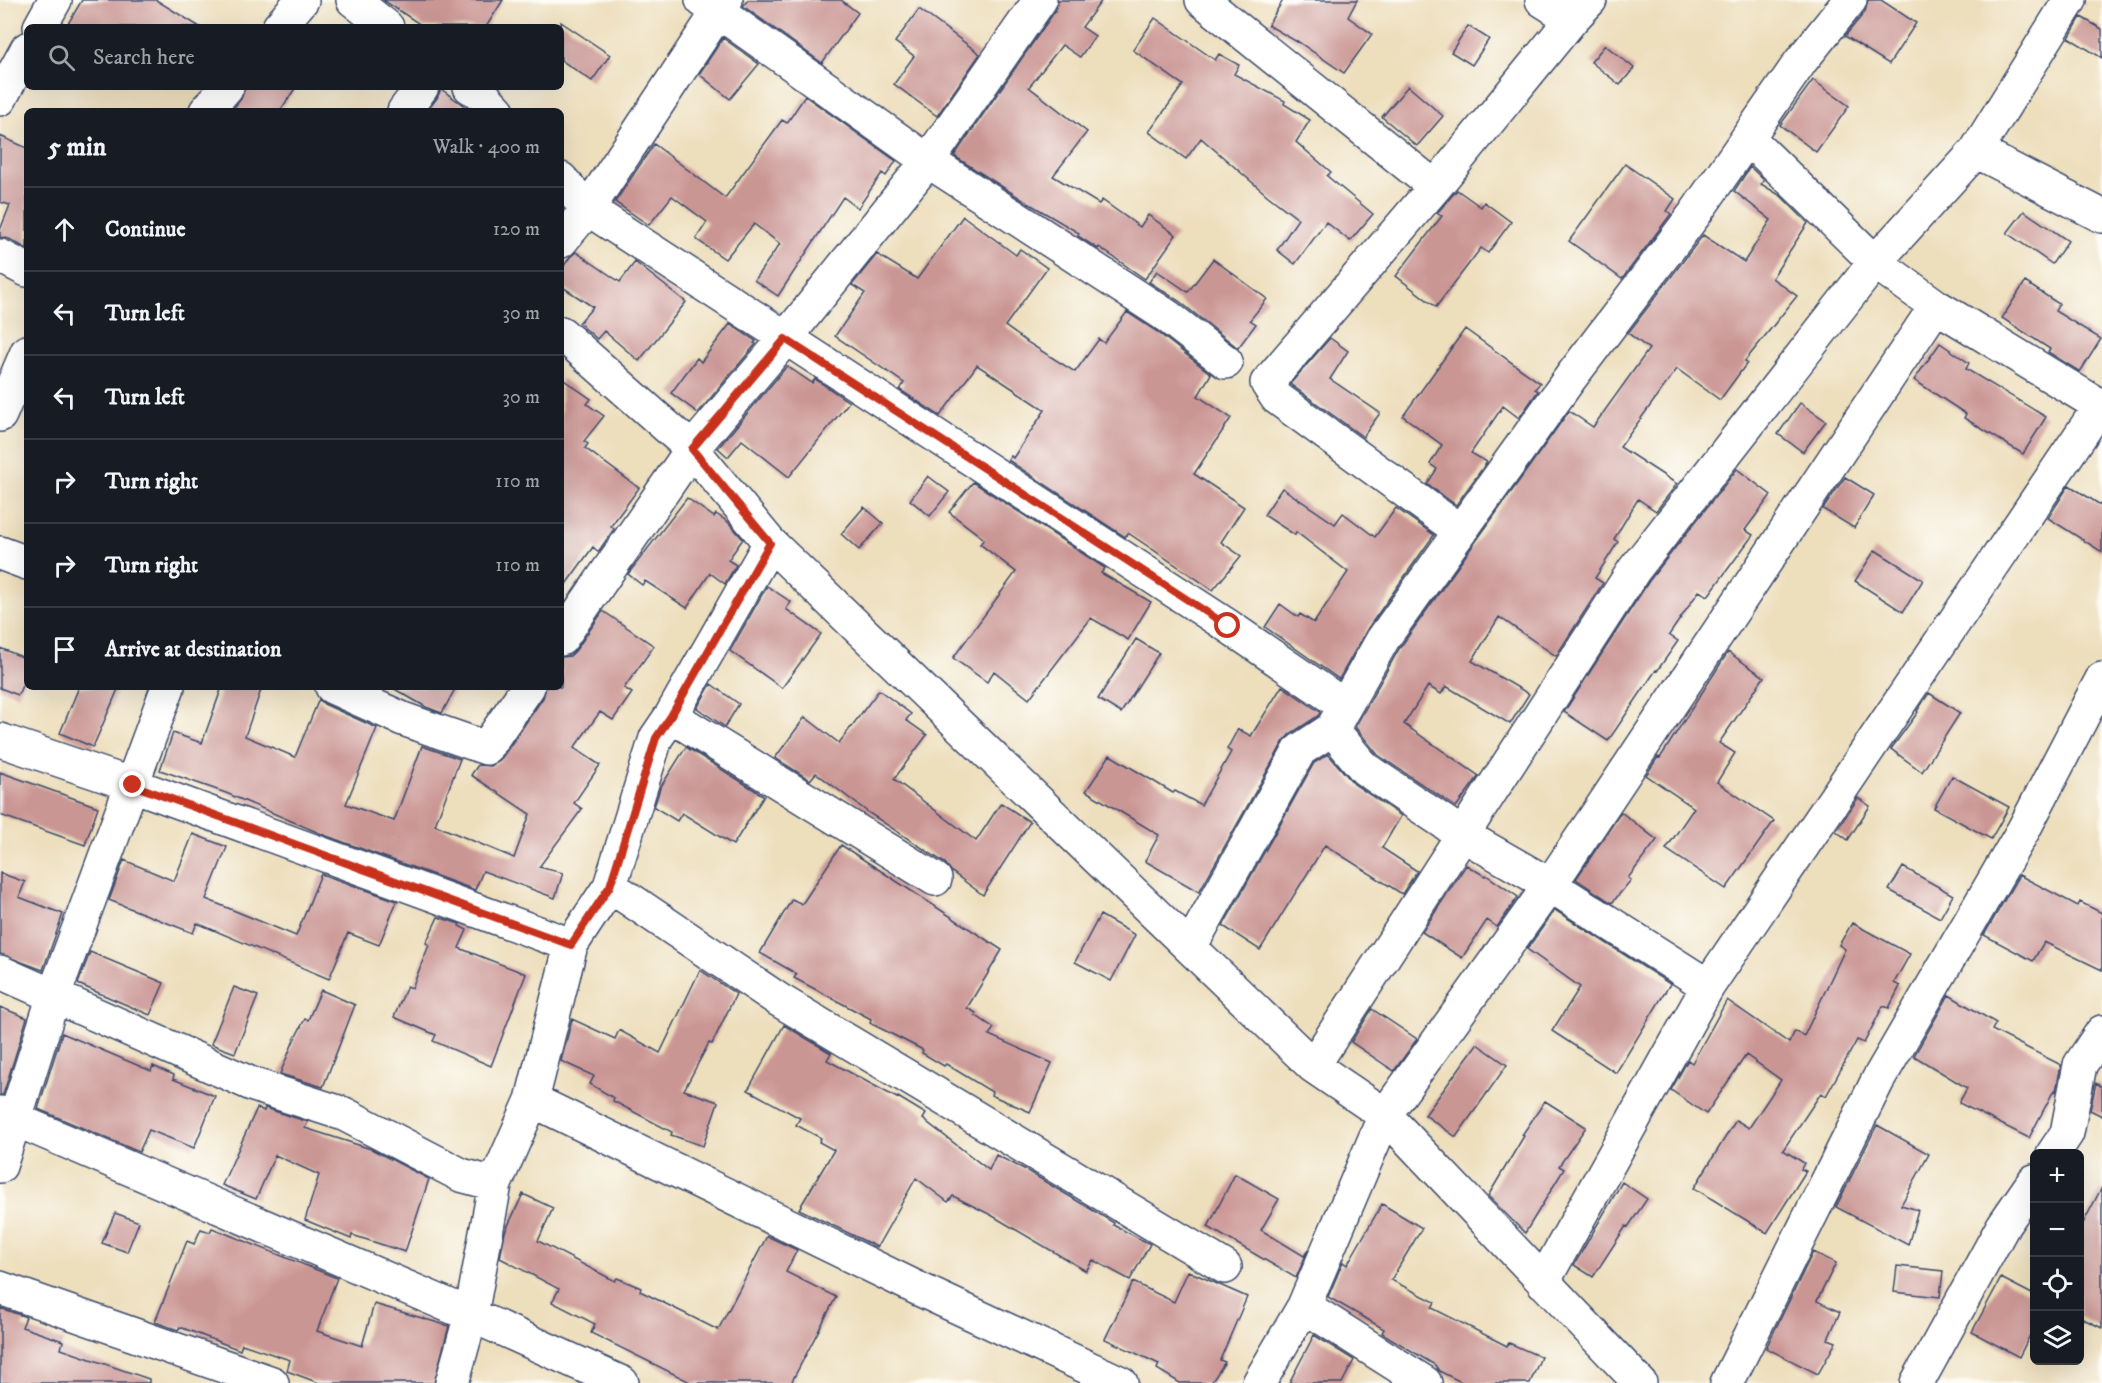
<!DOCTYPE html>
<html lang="en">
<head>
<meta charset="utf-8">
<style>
  :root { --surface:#171b24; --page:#20242c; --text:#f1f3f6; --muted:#9ea1a6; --line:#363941 }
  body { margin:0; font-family:"IM FELL DW Pica",serif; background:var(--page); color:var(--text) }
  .controls { position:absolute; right:18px; bottom:18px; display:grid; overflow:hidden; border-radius:9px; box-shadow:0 6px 24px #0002 }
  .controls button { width:54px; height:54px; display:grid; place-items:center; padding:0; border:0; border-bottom:2px solid var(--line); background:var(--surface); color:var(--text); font:30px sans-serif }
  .stop { position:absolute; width:18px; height:18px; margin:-14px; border:4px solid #c8321e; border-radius:50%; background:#fff }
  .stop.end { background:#c8321e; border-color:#fff; box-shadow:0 2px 6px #0008 }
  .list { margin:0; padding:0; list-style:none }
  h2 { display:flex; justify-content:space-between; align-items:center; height:78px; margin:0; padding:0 24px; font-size:26px }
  h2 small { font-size:20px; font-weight:400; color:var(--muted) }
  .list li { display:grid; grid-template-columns:39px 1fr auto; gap:18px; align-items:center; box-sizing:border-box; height:84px; padding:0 24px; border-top:2px solid var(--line) }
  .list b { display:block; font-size:22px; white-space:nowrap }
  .list em { font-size:20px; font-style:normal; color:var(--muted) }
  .icon { flex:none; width:33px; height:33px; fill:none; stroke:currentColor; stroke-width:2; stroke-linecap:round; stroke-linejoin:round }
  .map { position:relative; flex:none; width:2102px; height:1383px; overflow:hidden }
  .search { position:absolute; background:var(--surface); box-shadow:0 6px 24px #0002; left:24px; top:24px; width:540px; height:66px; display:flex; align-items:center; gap:15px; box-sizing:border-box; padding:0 21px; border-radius:9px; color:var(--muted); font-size:22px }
  .panel { position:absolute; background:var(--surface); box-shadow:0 6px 24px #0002; left:24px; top:108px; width:540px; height:582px; border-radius:9px }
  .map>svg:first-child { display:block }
  .building { fill:#ca9694 }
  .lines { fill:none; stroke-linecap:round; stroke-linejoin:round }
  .street-casing { stroke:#3a496c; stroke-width:36 }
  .street { stroke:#fff; stroke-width:33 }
  .route { stroke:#c8321e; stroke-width:8 }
</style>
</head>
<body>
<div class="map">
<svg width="2102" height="1383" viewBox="0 0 2102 1383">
  <rect width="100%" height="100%" fill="#fdfcf7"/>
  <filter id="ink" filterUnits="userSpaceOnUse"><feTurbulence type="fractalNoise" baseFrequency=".0167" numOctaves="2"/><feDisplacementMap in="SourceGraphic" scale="12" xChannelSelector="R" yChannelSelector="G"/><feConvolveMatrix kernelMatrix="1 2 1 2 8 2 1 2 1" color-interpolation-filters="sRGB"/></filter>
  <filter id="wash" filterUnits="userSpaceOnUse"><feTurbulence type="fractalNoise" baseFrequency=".008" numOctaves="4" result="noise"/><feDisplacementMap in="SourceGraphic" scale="24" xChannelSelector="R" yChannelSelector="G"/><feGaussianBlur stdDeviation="1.35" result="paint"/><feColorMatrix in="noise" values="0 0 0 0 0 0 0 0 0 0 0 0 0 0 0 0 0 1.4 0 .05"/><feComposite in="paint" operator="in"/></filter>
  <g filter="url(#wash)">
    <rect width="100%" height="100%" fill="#eddebc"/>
    <g id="blocks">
      <path class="building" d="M 82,0 L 156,0 L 200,27 L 66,27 Z
        M 383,0 L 503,0 L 486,27 L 424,27 Z
        M 748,0 L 841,0 L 858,13 L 822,63 L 743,6 Z
        M 1058,0 L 1102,0 L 1082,27 L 1095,36 L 1080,57 L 1062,45 L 1029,87 L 1087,132 L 1053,176 L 1099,204 L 1102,200 L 1140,227 L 1148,215 L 1176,235 L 1145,279 L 1099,247 L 1098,249 L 1078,236 L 1079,233 L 1023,200 L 954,156 L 1055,11 Z
        M 1283,0 L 1357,0 L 1348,17 L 1372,34 L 1344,73 L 1297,41 L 1297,42 L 1268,25 Z
        M 1868,0 L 1881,0 L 1916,23 L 1889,64 L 1845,36 L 1865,12 Z
        M 919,9 L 980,54 L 937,116 L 894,84 L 914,56 L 895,42 Z
        M 2081,17 L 2102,29 L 2102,58 L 2069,38 Z
        M 1155,18 L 1215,60 L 1219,54 L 1239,65 L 1234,74 L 1285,101 L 1284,104 L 1310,120 L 1296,142 L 1331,172 L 1327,176 L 1373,214 L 1350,241 L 1326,222 L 1295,264 L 1277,250 L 1298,219 L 1268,196 L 1201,138 L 1186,159 L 1149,132 L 1183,85 L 1133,50 Z
        M 561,22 L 610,55 L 592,81 L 561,60 Z
        M 1468,26 L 1489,39 L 1472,65 L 1451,52 Z
        M 723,38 L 759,64 L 730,99 L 699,74 Z
        M 1605,45 L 1634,68 L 1620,85 L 1591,62 Z
        M 1813,80 L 1849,106 L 1816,152 L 1780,125 Z
        M 1408,86 L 1443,116 L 1417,146 L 1382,117 Z
        M 245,87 L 296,87 L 280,111 L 231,111 L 241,99 Z
        M 441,89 L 471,111 L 427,111 L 437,98 Z
        M 805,96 L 896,161 L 886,176 L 882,173 L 858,208 L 843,197 L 778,296 L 754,280 L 780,244 L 754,224 L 725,259 L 696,239 L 707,222 L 672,196 L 649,225 L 615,202 L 654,144 L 725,198 L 782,120 L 787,123 Z
        M 0,136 L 27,148 L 27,249 L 9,239 L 0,237 L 0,230 L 10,205 L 0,202 Z
        M 1625,164 L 1675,199 L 1667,211 L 1671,214 L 1622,279 L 1569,241 Z
        M 1750,167 L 1764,180 L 1761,184 L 1781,196 L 1808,223 L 1772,278 L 1797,296 L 1745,361 L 1747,363 L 1720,400 L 1677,369 L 1620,447 L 1677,484 L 1656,511 L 1638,499 L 1614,539 L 1618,542 L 1595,578 L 1603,583 L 1556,656 L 1499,617 L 1472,661 L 1529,694 L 1510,724 L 1446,686 L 1441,694 L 1428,686 L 1404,724 L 1479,776 L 1456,807 L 1378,755 L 1355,727 L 1399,649 L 1569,411 L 1593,427 L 1649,349 L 1628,333 L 1703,235 L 1744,262 L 1771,220 L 1734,191 Z
        M 1457,190 L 1481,207 L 1484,202 L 1511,222 L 1488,253 L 1481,248 L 1436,307 L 1396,276 L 1442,216 L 1437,213 Z
        M 2024,211 L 2068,241 L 2052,264 L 2007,233 Z
        M 963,216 L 1016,255 L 1020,249 L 1047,268 L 1005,326 L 1027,342 L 1075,372 L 1099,339 L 1104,343 L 1127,312 L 1156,331 L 1211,374 L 1198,396 L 1231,418 L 1194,474 L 1244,507 L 1221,542 L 1241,556 L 1213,590 L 1128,533 L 1125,537 L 1008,460 L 1011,456 L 1013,458 L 1045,410 L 977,365 L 940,416 L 900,390 L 904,383 L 835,336 L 865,293 L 852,285 L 877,254 L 917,279 Z
        M 576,252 L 620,282 L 635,262 L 686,302 L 639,361 L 604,331 L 597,339 L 579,323 L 593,307 L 561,286 L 561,270 L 570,257 Z
        M 1213,259 L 1267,299 L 1250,320 L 1256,324 L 1238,348 L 1179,301 L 1149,282 L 1157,271 L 1188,292 Z
        M 2025,282 L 2059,304 L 2055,311 L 2101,339 L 2080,372 L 2048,352 L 2050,349 L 2002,318 Z
        M 730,324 L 756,341 L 754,343 L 756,344 L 698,413 L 671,393 L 697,358 L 701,362 Z
        M 1465,329 L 1540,383 L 1535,389 L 1538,391 L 1519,418 L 1503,406 L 1471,453 L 1487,462 L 1456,505 L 1427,484 L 1437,469 L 1430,464 L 1442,445 L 1403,416 Z
        M 1330,338 L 1348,351 L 1330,379 L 1380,413 L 1363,437 L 1290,384 Z
        M 1940,343 L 1969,363 L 1966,369 L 2046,417 L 2023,454 L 1964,418 L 1966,414 L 1914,380 Z
        M 787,366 L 812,383 L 815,379 L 849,402 L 789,477 L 742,440 L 728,457 L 718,448 Z
        M 561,378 L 591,399 L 587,404 L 604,416 L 584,441 L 588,444 L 585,448 L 639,488 L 611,526 L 614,529 L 598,552 L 593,547 L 561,591 Z
        M 1800,403 L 1826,421 L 1803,452 L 1778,434 Z
        M 1737,469 L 1771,495 L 1745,530 L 1753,535 L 1708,596 L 1699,591 L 1669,635 L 1678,641 L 1657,671 L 1656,670 L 1608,741 L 1564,712 L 1649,581 Z
        M 928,476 L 949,492 L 930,516 L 910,500 Z
        M 1845,477 L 1874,495 L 1854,528 L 1823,509 Z
        M 973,482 L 1105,568 L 1101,573 L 1151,602 L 1128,640 L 1091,618 L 1029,699 L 994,671 L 987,682 L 953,658 L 1016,572 L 980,544 L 984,539 L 949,512 Z
        M 2069,485 L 2102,506 L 2102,552 L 2048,518 Z
        M 1282,488 L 1335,524 L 1343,513 L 1375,537 L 1396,508 L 1434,535 L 1368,628 L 1339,679 L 1265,627 L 1280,604 L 1298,617 L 1300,614 L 1314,623 L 1348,572 L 1296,532 L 1295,535 L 1264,515 Z
        M 687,498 L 714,517 L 716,514 L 728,522 L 743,539 L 728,560 L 736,565 L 725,584 L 710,573 L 687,608 L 645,581 L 642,585 L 628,574 Z
        M 864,507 L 883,523 L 859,550 L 841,534 Z
        M 1875,550 L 1923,580 L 1903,612 L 1855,581 Z
        M 767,586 L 791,602 L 786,609 L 821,634 L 782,688 L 730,651 Z
        M 603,611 L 654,646 L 624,688 L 632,693 L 613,720 L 600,712 L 574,748 L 600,765 L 574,803 L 582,809 L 539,867 L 563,873 L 555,898 L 483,871 L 475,890 L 324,835 L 226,793 L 160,770 L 173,733 L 202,743 L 222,687 L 262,687 L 245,736 L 295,757 L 319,699 L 324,704 L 377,728 L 346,804 L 394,821 L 422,746 L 460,759 L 435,825 L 514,858 L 530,814 L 471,775 L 478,765 L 491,766 L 501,759 L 543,698 L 546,687 L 561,687 L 561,657 L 570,656 L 576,650 Z
        M 1136,639 L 1159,653 L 1121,713 L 1098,699 Z
        M 0,648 L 27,659 L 27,674 L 18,695 L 0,688 Z
        M 1728,652 L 1764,677 L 1719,743 L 1735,753 L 1717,782 L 1774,821 L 1726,889 L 1666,849 L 1694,808 L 1646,775 L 1658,757 L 1660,758 Z
        M 711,684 L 739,704 L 725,727 L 697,708 Z
        M 1282,686 L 1320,712 L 1318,716 L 1290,734 L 1284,741 L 1199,892 L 1145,861 L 1159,835 L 1086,791 L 1110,755 L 1173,793 L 1175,791 L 1201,805 L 1231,752 L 1227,749 L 1238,729 L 1251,736 Z
        M 79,687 L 119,687 L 93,747 L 60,733 Z
        M 391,687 L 456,687 L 442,713 L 426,707 Z
        M 879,690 L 911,714 L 906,720 L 927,735 L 894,779 L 976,841 L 1001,803 L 1030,822 L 983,895 L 952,872 L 945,863 L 869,813 L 816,773 L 810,780 L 775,758 L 805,717 L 839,743 Z
        M 1929,693 L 1960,713 L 1922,772 L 1891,749 L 1918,712 L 1917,711 Z
        M 686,747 L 764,796 L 733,845 L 682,813 L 677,821 L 654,807 L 660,788 Z
        M 1328,754 L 1354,784 L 1401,816 L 1382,848 L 1417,871 L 1402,894 L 1325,845 L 1260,950 L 1223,926 L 1314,763 Z
        M 0,772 L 98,807 L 85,845 L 0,815 Z
        M 1952,776 L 2009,807 L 1991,839 L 1934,808 Z
        M 1858,798 L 1870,806 L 1848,840 L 1836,831 Z
        M 1621,812 L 1657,840 L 1628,878 L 1631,880 L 1612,903 L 1576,879 Z
        M 193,834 L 227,847 L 206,899 L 296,936 L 321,874 L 397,901 L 379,945 L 348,933 L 329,979 L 197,923 L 193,933 L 109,900 L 124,860 L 174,881 Z
        M 841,845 L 1002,950 L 967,1008 L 976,1013 L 975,1015 L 994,1028 L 989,1035 L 1052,1063 L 1030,1112 L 991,1095 L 992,1092 L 946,1064 L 944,1066 L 922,1053 L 923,1050 L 870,1023 L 871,1019 L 794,978 L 797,974 L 760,953 L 792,899 L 802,904 Z
        M 1466,865 L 1485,876 L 1486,875 L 1518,897 L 1497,927 L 1487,920 L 1462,958 L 1422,932 Z
        M 1903,867 L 1953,895 L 1940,918 L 1889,890 Z
        M 0,873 L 25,882 L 19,897 L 63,914 L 43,970 L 0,954 Z
        M 2019,875 L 2078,906 L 2080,902 L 2102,913 L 2102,970 L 2044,942 L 2033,961 L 1984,935 Z
        M 1555,910 L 1670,984 L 1616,1073 L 1552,1031 L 1580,987 L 1527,949 Z
        M 1100,915 L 1135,935 L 1111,981 L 1075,962 Z
        M 438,917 L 460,924 L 459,926 L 467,930 L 459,948 L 526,974 L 491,1066 L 433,1041 L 436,1035 L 394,1017 L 407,986 L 412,988 L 429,945 L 426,943 Z
        M 1852,923 L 1910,954 L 1894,983 L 1900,986 L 1889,1008 L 1883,1006 L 1864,1043 L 1857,1040 L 1826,1096 L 1821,1093 L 1783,1150 L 1804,1163 L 1801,1169 L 1806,1171 L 1767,1233 L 1694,1188 L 1736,1120 L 1749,1128 L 1781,1080 L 1746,1055 L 1706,1114 L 1671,1090 L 1688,1060 L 1692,1063 L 1727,1000 L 1789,1043 L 1795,1031 L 1804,1036 L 1845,949 L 1839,945 Z
        M 90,952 L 164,983 L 150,1015 L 78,984 Z
        M 700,970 L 736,994 L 712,1044 L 709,1043 L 684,1090 L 718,1102 L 703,1146 L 671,1135 L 672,1132 L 613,1101 L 614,1098 L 590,1084 L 594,1076 L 561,1061 L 572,1019 L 615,1039 L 619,1030 L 660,1053 Z
        M 234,987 L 258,996 L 235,1053 L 211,1044 Z
        M 321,990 L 355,1005 L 323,1087 L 280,1074 L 294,1040 L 305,1019 L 308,1020 Z
        M 1949,995 L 1996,1023 L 1992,1030 L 2061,1065 L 2056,1091 L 2054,1090 L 2029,1138 L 1959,1103 L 1967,1088 L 1914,1056 Z
        M 0,1007 L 27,1018 L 3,1095 L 0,1095 Z
        M 1372,1009 L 1417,1039 L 1394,1071 L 1351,1042 Z
        M 784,1025 L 831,1053 L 827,1060 L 897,1098 L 898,1097 L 926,1114 L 923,1119 L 989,1170 L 996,1155 L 1024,1169 L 1114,1223 L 1113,1225 L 1150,1244 L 1130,1280 L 1093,1260 L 1086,1271 L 991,1215 L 953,1196 L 948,1202 L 916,1178 L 877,1247 L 799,1209 L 834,1150 L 819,1142 L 821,1138 L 796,1125 L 800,1118 L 748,1090 Z
        M 62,1033 L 151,1071 L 153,1066 L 174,1075 L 173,1079 L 215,1096 L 194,1148 L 149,1130 L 139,1152 L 38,1109 Z
        M 1477,1044 L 1507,1065 L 1456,1137 L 1425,1115 Z
        M 2096,1083 L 2102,1087 L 2102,1116 L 2090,1110 Z
        M 1545,1101 L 1586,1127 L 1559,1166 L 1564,1169 L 1525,1233 L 1488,1196 L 1524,1136 L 1522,1135 Z
        M 257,1108 L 264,1111 L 265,1108 L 308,1122 L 305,1128 L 371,1149 L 429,1179 L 405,1252 L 352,1235 L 351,1239 L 305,1220 L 319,1175 L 275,1155 L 256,1199 L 222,1185 Z
        M 1877,1125 L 1929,1154 L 1901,1205 L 1918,1210 L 1908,1245 L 1836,1207 Z
        M 1235,1174 L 1279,1199 L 1261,1230 L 1304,1256 L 1308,1250 L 1296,1278 L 1208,1227 Z
        M 1622,1182 L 1647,1199 L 1628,1227 L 1626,1226 L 1593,1277 L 1574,1265 Z
        M 2102,1187 L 2102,1328 L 2079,1317 L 2079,1231 Z
        M 523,1194 L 553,1208 L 538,1241 L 615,1281 L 617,1278 L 641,1288 L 640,1291 L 718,1330 L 767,1236 L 797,1250 L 786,1272 L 836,1297 L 791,1383 L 692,1383 L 591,1333 L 595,1324 L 552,1302 L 559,1289 L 500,1258 L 505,1232 Z
        M 1382,1204 L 1422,1228 L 1391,1280 L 1435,1302 L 1432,1308 L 1507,1346 L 1509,1343 L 1541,1357 L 1530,1383 L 1463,1383 L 1439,1371 L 1435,1365 L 1382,1333 L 1384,1329 L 1328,1297 L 1342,1264 L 1343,1262 L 1347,1265 Z
        M 115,1213 L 139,1222 L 127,1252 L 102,1243 Z
        M 212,1228 L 337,1278 L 317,1331 L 362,1346 L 374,1304 L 449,1326 L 434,1383 L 319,1383 L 287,1371 L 290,1360 L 242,1344 L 240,1350 L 180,1327 L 178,1330 L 155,1322 L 187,1241 L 194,1244 L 201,1229 L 210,1232 Z
        M 1813,1252 L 1836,1263 L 1817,1301 L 1840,1312 L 1828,1339 L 1836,1342 L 1818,1374 L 1766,1348 Z
        M 1897,1266 L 1943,1271 L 1940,1297 L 1894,1292 Z
        M 1188,1271 L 1247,1297 L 1220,1360 L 1225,1362 L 1211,1383 L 1180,1383 L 1157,1369 L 1159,1364 L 1105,1339 L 1133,1282 L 1174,1302 Z
        M 2001,1278 L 2034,1295 L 2034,1327 L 2019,1357 L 1972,1332 Z
        M 0,1308 L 26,1317 L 22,1327 L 63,1341 L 61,1349 L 149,1379 L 149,1383 L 0,1383 Z
        M 1314,1335 L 1354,1360 L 1342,1383 L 1289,1383 Z"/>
    </g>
  </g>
  <g filter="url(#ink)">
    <use href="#blocks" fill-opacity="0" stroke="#3a496c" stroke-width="1.5"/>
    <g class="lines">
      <defs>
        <path id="street" d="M 353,0 L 387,27
          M 702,0 L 928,161 L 1167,316 L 1226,362
          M 726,0 L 588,209 L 1228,626 L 1345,706
          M 1202,0 L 1435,187
          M 1542,0 L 1572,19 L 1590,0
          M 2070,0 L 1976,151 L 2102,216
          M 40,27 L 55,0
          M 279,27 L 302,0
          M 470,87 L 483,95 L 498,111
          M 0,99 L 27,49
          M 206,111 L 227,87
          M 404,111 L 422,87
          M 1748,138 L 1875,262 L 1936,306 L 2102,407
          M 561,179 L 588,209 L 561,241
          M 0,256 L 27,270
          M 561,333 L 692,449 L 770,543 L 1313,1066 L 1385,1115 L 1640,1383
          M 0,415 L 27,352
          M 1460,531 L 1277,398 L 1267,383 L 1435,187 L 1572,19
          M 0,553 L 27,563
          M 561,639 L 692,449 L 785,339 L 928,161 L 1040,0
          M 332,687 L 403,719 L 486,748 L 528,687
          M 671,716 L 770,543
          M 1332,729 L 1365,769 L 1463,835 L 1550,885 L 1708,986
          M 0,740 L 133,785 L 571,945
          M 610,886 L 779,1000 L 1225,1267
          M 1190,947 L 1300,750 L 1332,729 L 1383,639 L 1571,377 L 1694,215 L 1801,61 L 1850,0
          M 0,972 L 254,1085 L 344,1114 L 461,1175 L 495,1184
          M 1313,1066 L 1634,570 L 1875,262 L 1976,151
          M 532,1100 L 921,1290 L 1121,1383
          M 0,1113 L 471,1315 L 622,1383
          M 2053,1154 L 2067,1133 L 2080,1065 L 2102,1032
          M 0,1166 L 54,995 L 168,687
          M 1543,1282 L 1708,986 L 2101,405
          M 0,1288 L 272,1383
          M 1304,1306 L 1425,1383
          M 452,1383 L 471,1315 L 495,1184 L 532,1100 L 571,945 L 610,886 L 656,738 L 671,716 L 935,879
          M 1259,1383 L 1304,1306 L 1385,1115 L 1550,885 L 1936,306
          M 1727,1383 L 1878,1080 L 2024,829 L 2102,679
          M 1917,1383 L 2003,1226 L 2034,1181"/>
      </defs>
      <use href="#street" class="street-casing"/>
      <use href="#street" class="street"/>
    </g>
  </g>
  <g class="lines" filter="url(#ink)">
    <path class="route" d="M 133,785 L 571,945 L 610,886 L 656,738 L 671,716 L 770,543 L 692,449 L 785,339 L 1228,626"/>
  </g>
</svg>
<div class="controls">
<button>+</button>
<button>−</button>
<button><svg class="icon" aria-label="locate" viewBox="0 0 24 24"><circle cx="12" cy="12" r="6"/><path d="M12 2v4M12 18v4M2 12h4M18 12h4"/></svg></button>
<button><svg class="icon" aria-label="layers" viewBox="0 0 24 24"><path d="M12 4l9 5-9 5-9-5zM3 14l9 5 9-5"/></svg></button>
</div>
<div class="stop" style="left:1228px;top:626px"></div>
<div class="stop end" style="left:133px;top:785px"></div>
<div class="search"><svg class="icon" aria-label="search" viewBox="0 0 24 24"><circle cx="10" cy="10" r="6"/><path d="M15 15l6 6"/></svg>Search here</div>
<section class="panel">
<h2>5 min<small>Walk · 400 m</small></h2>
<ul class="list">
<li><svg class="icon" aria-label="ahead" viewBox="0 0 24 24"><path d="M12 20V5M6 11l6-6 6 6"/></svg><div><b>Continue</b></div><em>120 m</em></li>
<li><svg class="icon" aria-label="left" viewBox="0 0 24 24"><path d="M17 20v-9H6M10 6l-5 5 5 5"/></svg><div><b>Turn left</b></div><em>30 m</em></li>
<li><svg class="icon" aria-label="left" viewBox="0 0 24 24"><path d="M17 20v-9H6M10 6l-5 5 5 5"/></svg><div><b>Turn left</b></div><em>30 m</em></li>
<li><svg class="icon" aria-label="right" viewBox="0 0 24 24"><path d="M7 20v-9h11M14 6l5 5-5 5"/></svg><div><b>Turn right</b></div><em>110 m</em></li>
<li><svg class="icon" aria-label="right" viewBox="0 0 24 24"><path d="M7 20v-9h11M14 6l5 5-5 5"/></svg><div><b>Turn right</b></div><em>110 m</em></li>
<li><svg class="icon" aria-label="arrive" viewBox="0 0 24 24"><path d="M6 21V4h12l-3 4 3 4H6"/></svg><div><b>Arrive at destination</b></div></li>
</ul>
</section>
</div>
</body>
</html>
